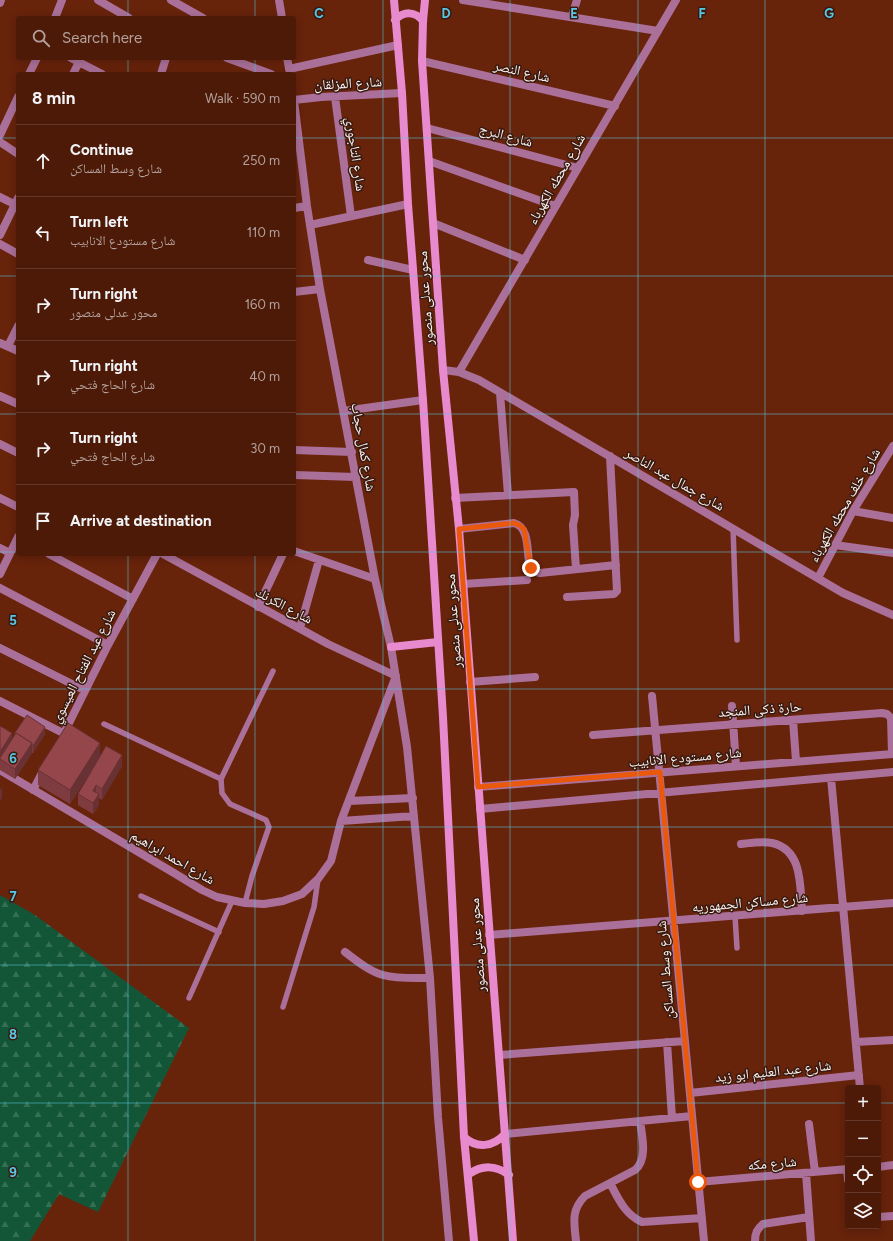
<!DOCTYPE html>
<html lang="en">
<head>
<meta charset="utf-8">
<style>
  :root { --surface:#4e1a08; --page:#582716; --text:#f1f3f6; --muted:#b3a19c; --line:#653829 }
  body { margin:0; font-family:Figtree,"Noto Naskh Arabic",sans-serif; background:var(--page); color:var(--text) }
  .controls { position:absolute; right:12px; bottom:12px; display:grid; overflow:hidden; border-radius:4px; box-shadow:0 2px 10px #0003 }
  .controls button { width:36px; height:36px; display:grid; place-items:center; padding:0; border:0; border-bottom:1px solid var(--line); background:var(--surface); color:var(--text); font:20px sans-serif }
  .stop { position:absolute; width:12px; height:12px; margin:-9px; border:3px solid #ea580c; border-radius:50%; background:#fff }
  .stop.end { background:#ea580c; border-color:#fff; box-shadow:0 1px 4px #0008 }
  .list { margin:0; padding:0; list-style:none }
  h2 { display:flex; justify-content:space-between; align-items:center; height:52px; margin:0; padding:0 16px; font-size:17px }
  h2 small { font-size:13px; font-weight:400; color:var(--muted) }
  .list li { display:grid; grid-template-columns:26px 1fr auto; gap:12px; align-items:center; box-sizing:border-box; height:72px; padding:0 16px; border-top:1px solid var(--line) }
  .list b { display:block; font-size:15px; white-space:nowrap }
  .list p { margin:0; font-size:13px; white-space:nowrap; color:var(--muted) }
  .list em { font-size:13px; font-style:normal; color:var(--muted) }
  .icon { flex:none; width:22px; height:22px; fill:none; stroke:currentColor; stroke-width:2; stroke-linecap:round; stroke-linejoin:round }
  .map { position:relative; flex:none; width:893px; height:1241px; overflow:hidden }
  .search { position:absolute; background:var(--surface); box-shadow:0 2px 10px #0003; left:16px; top:16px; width:280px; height:44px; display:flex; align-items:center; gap:10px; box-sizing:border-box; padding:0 14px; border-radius:4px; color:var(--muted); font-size:15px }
  .panel { position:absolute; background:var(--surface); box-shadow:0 2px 10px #0003; left:16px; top:72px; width:280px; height:484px; border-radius:4px }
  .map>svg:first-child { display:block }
  .forest { fill:url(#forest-firs) }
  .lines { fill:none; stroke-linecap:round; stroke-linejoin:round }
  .lane { stroke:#ab7099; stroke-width:5.5 }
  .street { stroke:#ab7099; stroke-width:8 }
  .secondary { stroke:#e88ace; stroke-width:8 }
  .wall { fill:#7f3c40 }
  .shaded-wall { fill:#683134 }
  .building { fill:#94464a; stroke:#683134 }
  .route { stroke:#ea580c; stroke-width:5 }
  .grid { fill:none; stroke:#5ac8e5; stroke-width:1; stroke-opacity:0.55 }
  .labels { text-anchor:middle; stroke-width:3; stroke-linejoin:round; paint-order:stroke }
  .street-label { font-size:14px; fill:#fbf2ef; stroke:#391a10 }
  .grid-label { font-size:13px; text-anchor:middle; font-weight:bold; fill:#5ac8e5; stroke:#391a10; stroke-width:3; stroke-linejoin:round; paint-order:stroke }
</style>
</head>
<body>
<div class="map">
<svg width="893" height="1241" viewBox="0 0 893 1241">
  <defs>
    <pattern id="forest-firs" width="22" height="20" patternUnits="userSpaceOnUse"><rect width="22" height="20" fill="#125637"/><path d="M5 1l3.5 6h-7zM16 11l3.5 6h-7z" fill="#356f54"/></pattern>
  </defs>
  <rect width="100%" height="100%" fill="#68230b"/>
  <path class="forest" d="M 0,895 L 35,915 L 189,1028 L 98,1212 L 59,1194 L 30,1241 L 0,1241 Z"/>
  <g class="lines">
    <path class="lane" d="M 733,528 L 737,640
      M 104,724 L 221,779
      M 141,896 L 219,932
      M 245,903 L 252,876 L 269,827 L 266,820 L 230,804 L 222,793 L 221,779 L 273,671
      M 735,916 L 737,948
      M 189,998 L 232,901
      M 283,1007 L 314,907 L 318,879"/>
    <path class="street" d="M 98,0 L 129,18
      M 171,0 L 203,18
      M 279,0 L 282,18
      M 463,0 L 658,31
      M 0,3 L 1,0
      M 572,16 L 577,0
      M 55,18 L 62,0
      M 71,58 L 102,74
      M 227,58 L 271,74
      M 287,58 L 290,73
      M 422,61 L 615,106
      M 289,69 L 398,45
      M 29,74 L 37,58
      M 73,74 L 79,62
      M 161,74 L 166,58
      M 335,97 L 351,216
      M 294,100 L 321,97 L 402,93
      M 294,101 L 307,206 L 320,289 L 375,579 L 391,647 L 407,747 L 430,978 L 438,1117 L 449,1241
      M 427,128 L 578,168
      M 0,135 L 18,97
      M 0,142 L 18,154
      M 429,161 L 555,206
      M 0,197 L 18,206
      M 294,208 L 307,206
      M 433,223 L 525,260
      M 310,225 L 408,204
      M 0,235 L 18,198
      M 0,244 L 18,254
      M 368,260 L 413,270
      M 294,292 L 320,289
      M 0,343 L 18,351
      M 8,346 L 18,326
      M 443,370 L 459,372 L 479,380 L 843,593 L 893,615
      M 459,372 L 676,0
      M 500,393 L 508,495
      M 0,396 L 18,404
      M 344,411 L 423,400
      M 0,444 L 18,453
      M 294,450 L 352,452
      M 294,475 L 356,477
      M 0,498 L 18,507
      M 455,498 L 574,492 L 575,515 L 573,525 L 576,569
      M 853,511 L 893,518
      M 459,529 L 514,523 C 529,527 527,549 529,562 C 531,569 533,572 540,573 L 616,565
      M 835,545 L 893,553
      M 0,548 L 10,553
      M 294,551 L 375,579
      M 49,554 L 133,599
      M 0,574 L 18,537
      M 818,578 L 853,511 L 893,446
      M 463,584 L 527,580
      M 0,588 L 108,645
      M 567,597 L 614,594 L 617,591 L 610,456
      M 258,607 L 283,554
      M 300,628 L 319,560
      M 0,648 L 84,690
      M 470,682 L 535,677
      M 652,696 L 704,1241
      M 0,701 L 63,733
      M 732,706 L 736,766
      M 793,720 L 796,761
      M 64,733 L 108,645 L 157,554
      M 593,735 L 882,713 L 887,714 L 891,718 L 892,753
      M 0,770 L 174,873 L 202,890 L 217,897 L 245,903 L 264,904 L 283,901 L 302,894 L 318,879 L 331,861 L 341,821 L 396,676 L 328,644 L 163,554
      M 831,778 L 860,1088
      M 478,787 L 893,754
      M 33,790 L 43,771
      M 349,801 L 413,798
      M 480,809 L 893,772
      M 341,821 L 414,816
      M 741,844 C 751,843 762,841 772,843 C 803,850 800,886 802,911
      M 489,935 L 893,903
      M 345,952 C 357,961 369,971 383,975 C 397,979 415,978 430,978
      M 667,1042 L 672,1118
      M 856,1042 L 893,1040
      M 499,1055 L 685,1041
      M 690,1093 L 859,1075
      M 809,1124 L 815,1172
      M 505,1134 L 692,1116
      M 878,1167 L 893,1165
      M 847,1169 L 848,1180
      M 806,1173 L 811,1241
      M 698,1182 L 848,1169
      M 610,1183 C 618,1198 625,1215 642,1222 L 702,1218
      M 878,1217 L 893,1216
      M 576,1241 C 574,1222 571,1210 585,1196 L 635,1170 C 648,1159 642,1136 640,1121
      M 755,1241 C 755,1233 757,1229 763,1224 L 809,1217"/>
    <path class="secondary" d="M 394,0 L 402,93 L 408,204 L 423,400 L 443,717 L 464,1137 L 474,1241
      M 425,0 L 423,21 L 422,61 L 443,370 L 459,529 L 513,1241
      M 395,20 C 404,11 415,11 423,21
      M 391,647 L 438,642
      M 464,1137 C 477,1149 493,1147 505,1134
      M 469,1174 C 482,1165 496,1165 509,1175"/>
  </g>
  <path class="wall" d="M 0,726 L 12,739 L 45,734 L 33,753 L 32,753 L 15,779 L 0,770 Z
    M 100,757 L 122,766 L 102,800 L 99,798 L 99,805 L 93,814 L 78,805 L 78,794 L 96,763 L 70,804 L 38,785 L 38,770 Z"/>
  <path class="shaded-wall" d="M 45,727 L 45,734 L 33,753 L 33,746 Z
    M 12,733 L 12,744 L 0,759 L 0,752 Z
    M 32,743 L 32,753 L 15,779 L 15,769 Z
    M 100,743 L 100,757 L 70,804 L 70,790 Z
    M 122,755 L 122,766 L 102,800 L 102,789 Z
    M 96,785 L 96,796 L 93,791 Z
    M 2,787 L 2,798 L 0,801 L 0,790 Z
    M 99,794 L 99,805 L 93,814 L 93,803 Z"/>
  <path class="building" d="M 27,715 L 45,727 L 33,746 L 32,745 L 32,743 L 16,733 L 14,734 Z
    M 68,723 L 100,743 L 70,790 L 38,770 Z
    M 0,726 L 12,733 L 0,752 Z
    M 16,733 L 32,743 L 15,769 L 0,759 L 0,758 Z
    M 106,746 L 122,755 L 102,789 L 96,785 L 93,791 L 99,794 L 93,803 L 78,794 Z"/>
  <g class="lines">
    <path class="route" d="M 531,568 L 524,529 L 519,525 L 514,523 L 459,529 L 478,787 L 660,772 L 698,1182"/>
  </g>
  <path class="grid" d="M 128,0 L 128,18M 255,0 L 255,18M 383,0 L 383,1241M 510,0 L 510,1241M 638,0 L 638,1241M 765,0 L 765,1241M 128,58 L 128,74M 255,58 L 255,74M 0,138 L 18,138M 294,138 L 893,138M 0,276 L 18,276M 294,276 L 893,276M 0,414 L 18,414M 294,414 L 893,414M 0,552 L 18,552M 294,552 L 893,552M 128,554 L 128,1241M 255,554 L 255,1241M 0,689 L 893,689M 0,827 L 893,827M 0,965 L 893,965M 0,1103 L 848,1103M 878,1103 L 893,1103"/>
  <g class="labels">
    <g class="street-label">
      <text transform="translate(522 71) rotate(13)" y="5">شارع النصر</text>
      <text transform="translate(348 83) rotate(-3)" y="5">شارع المزلقان</text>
      <text transform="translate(506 135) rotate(15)" y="5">شارع البرج</text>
      <text transform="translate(356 154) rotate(82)" y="5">شارع التاجوري</text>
      <text transform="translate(556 179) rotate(-60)" y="5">شارع محطه الكهرباء</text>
      <text transform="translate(425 298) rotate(-94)" y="5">محور عدلى منصور</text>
      <text transform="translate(364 447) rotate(80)" y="5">شارع كمال حجاب</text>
      <text transform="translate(675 479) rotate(30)" y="5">شارع جمال عبد الناصر</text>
      <text transform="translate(844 505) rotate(-60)" y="5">شارع خلف محطه الكهرباء</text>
      <text transform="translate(284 605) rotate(28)" y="5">شارع الكرنك</text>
      <text transform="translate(453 621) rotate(-94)" y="5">محور عدلى منصور</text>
      <text transform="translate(83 666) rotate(-63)" y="5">شارع عبد الفتاح العيسوي</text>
      <text transform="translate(760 709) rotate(-4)" y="5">حارة ذكى المنجد</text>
      <text transform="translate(685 757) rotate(-5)" y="5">شارع مستودع الانابيب</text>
      <text transform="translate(173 857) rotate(30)" y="5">شارع احمد ابراهيم</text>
      <text transform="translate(750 902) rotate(-5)" y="5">شارع مساكن الجمهوريه</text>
      <text transform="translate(477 945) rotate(-94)" y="5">محور عدلى منصور</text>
      <text transform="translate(665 970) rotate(-95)" y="5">شارع وسط المساكن</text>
      <text transform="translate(773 1071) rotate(-6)" y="5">شارع عبد العليم ابو زيد</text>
      <text transform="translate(772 1163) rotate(-5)" y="5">شارع مكه</text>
    </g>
  </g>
  <g class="grid-label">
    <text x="319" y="18">C</text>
    <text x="446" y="18">D</text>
    <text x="574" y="18">E</text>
    <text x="702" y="18">F</text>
    <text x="829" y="18">G</text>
    <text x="13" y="625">5</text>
    <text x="13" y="763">6</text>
    <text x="13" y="901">7</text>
    <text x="13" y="1039">8</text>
    <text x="13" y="1177">9</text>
  </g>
</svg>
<div class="controls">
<button>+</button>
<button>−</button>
<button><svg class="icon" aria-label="locate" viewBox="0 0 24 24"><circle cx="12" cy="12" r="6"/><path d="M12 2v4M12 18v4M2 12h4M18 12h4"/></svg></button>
<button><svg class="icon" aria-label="layers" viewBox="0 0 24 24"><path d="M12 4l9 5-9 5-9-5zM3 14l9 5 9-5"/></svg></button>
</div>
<div class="stop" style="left:698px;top:1182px"></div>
<div class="stop end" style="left:531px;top:568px"></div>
<div class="search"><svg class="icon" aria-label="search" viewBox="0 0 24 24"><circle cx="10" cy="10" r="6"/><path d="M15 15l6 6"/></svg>Search here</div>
<section class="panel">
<h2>8 min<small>Walk · 590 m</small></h2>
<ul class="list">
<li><svg class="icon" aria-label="ahead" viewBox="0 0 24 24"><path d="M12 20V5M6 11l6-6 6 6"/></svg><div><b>Continue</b><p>شارع وسط المساكن</p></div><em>250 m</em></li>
<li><svg class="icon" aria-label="left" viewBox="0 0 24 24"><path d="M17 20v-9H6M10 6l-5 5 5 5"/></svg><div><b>Turn left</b><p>شارع مستودع الانابيب</p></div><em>110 m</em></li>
<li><svg class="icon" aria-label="right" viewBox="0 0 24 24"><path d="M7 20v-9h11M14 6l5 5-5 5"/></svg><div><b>Turn right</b><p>محور عدلى منصور</p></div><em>160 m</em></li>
<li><svg class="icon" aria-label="right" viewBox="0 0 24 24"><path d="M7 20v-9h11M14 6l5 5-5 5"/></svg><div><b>Turn right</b><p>شارع الحاج فتحي</p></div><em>40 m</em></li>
<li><svg class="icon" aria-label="right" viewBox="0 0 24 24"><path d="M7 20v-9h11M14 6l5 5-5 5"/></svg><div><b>Turn right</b><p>شارع الحاج فتحي</p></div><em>30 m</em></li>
<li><svg class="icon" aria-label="arrive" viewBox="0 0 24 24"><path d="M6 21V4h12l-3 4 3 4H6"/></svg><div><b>Arrive at destination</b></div></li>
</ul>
</section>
</div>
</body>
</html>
